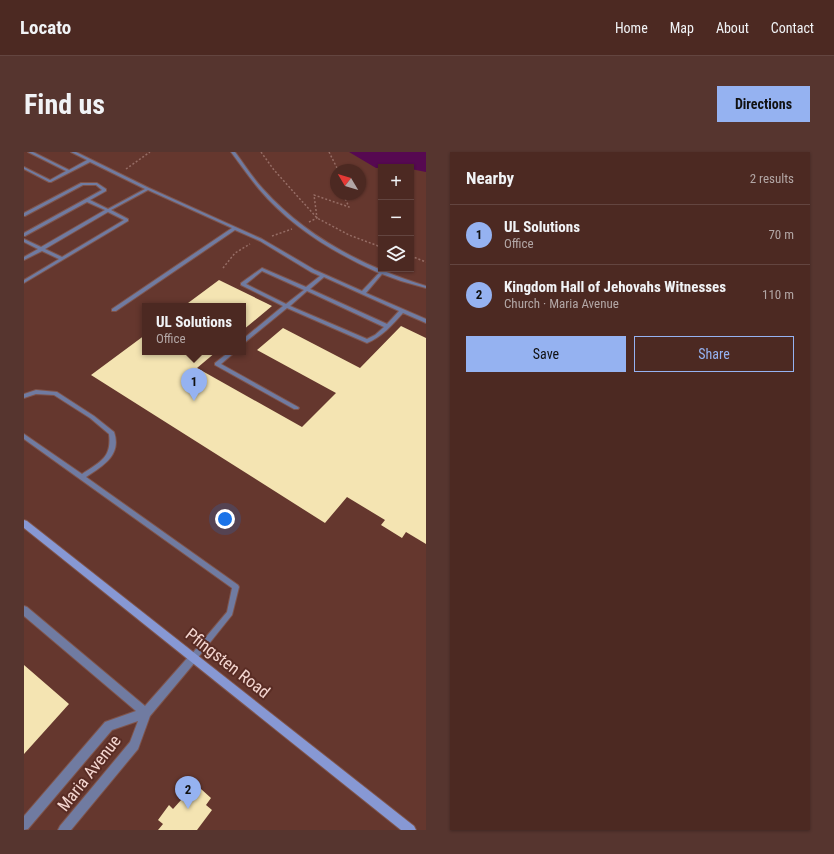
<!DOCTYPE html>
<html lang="en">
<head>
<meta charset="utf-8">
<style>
  :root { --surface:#4c2922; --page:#56352f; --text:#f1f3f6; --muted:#b2a6a5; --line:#634540; --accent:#95b2f1 }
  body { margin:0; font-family:"Roboto Condensed",sans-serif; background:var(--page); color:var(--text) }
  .controls { position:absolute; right:12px; top:12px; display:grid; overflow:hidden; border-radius:0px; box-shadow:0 1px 3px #0004 }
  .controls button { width:36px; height:36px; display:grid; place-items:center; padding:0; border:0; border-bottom:1px solid var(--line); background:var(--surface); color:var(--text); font:20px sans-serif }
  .compass { position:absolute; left:306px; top:12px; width:36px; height:36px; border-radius:50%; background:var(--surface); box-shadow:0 1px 3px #0004; rotate:308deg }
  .you { position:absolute; left:201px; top:367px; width:14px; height:14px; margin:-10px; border:3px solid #fff; border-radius:50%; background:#1a73e8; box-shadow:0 0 0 6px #1a73e833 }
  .badge { display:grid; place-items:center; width:26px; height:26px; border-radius:50%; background:var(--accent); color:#111; font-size:13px; font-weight:700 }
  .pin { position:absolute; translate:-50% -33px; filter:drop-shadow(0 1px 2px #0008) }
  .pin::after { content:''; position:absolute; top:21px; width:14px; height:12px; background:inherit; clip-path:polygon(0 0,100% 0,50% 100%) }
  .popup { position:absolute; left:118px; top:151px; width:104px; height:52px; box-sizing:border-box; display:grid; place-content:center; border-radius:0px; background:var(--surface); filter:drop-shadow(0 1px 3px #0005); font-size:13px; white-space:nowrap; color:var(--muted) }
  .popup b { font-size:15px; color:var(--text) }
  .popup::after { content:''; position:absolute; left:50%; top:100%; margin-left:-8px; border:8px solid transparent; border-top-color:var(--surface) }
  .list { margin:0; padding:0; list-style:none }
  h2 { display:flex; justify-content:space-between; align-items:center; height:52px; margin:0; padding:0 16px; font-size:17px }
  h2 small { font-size:13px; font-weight:400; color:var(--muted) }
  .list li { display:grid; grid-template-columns:26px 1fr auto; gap:12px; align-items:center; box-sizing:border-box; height:60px; padding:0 16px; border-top:1px solid var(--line) }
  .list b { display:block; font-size:15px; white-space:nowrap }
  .list p { margin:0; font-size:13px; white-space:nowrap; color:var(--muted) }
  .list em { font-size:13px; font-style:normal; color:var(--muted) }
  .actions { display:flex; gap:8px; padding:12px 16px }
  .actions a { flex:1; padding:9px 0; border:1px solid var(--accent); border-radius:0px; text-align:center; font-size:14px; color:var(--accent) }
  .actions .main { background:var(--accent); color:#111 }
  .icon { flex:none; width:22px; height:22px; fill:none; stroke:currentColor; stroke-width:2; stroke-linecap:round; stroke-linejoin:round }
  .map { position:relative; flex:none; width:402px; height:678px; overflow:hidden; border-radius:0px }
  header { display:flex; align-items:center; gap:24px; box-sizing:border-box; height:56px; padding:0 20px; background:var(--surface); border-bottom:1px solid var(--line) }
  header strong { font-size:19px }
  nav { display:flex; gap:22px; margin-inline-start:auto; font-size:14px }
  .intro { display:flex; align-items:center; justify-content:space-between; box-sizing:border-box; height:96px; padding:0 24px }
  h1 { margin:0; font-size:28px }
  .button { padding:10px 18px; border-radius:0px; background:var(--accent); color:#111; font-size:14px; font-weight:700 }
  main { display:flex; gap:24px; padding:0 24px }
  aside { flex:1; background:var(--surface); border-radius:0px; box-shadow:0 1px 3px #0004 }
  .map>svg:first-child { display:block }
  .water { fill:#560951 }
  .building { fill:#f4e4b2 }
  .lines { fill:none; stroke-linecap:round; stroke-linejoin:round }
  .lane-casing { stroke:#7f544b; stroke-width:2 }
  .street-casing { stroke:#7f544b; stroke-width:2 }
  .secondary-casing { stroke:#7f544b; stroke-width:2 }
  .path { stroke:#966d65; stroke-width:1.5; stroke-dasharray:2 2; stroke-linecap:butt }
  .lane { fill:#707ba1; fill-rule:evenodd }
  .street { fill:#707ba1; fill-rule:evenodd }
  .secondary { fill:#8798d4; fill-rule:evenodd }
  .labels { text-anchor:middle; stroke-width:4; stroke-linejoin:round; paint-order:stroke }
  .near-street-label { font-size:17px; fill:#f4d6d0; stroke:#592c24 }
</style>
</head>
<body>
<header>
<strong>Locato</strong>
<nav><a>Home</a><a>Map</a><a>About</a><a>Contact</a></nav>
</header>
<div class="intro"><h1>Find us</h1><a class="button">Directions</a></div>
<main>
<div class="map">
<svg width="402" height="678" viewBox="0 0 402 678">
  <rect width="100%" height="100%" fill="#65372e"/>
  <path class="water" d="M 325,0 L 402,0 L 402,20 L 387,17 L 387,15 L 352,16 Z"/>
  <path class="building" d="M 195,128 L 242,151 L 248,154 L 219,178 L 219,154 L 160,154 Z
    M 377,174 L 402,186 L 402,392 L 382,380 L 378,386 L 357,373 L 361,368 L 323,345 L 301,371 L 67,223 L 121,183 L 121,200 L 192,200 L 173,216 L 278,275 L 312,241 L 233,198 L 259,176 L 336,216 Z
    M 0,513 L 45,552 L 0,602 Z
    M 177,637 L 187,646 L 182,653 L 188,658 L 173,678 L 134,678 L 139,672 L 134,668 L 145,653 L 149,657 L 166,638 L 172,644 Z"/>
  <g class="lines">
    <defs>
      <path id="lane" d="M 4,0 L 9,0 L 45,18 L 63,8 L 47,0 L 52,0 L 125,36 L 238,87 L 291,118 L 338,139 L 355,121 C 310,101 267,75 235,37 C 225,25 216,12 207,0 L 211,0 C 220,12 228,25 239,37 C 282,85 340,115 402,134 L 402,136 L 377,129 L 358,122 L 342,141 L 402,167 L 402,171 L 379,161 C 369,172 358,185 343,191 L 263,156 L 219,192 L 219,187 L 259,154 L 217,133 L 217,131 L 238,116 L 282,135 L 296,124 L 287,120 L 236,89 L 211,78 L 92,159 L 88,159 L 88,157 L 208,76 L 124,38 L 87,58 L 104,67 L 104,69 L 0,131 L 0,128 L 35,107 L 18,99 L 0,108 L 0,105 L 14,97 L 0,90 L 0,87 L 17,95 L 81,58 L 63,50 L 1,84 L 0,84 L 0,81 L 78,38 L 72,33 L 59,33 L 1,64 L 0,64 L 0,61 L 57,31 L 73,31 L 82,37 L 82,39 L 66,48 L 84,57 L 121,37 L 66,10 L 27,30 L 25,30 L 0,17 L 0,15 L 26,28 L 42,19 ZM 84,60 L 100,68 L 38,105 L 21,97 ZM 238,119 L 280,138 L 262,152 L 222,132 ZM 300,125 L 375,159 L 363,172 L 286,137 ZM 283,139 L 360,175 L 351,183 L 343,187 L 266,154 Z
        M 205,200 L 211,200 L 197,212 L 274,255 L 275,256 L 274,257 L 270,257 L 191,213 L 191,211 Z
        M 12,238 L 33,240 L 70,264 L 90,280 C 98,303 79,314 62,325 L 214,433 L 215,435 L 208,463 L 172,508 L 169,509 L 166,508 L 165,506 L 166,504 L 203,460 L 208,436 L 0,287 L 0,282 L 58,322 C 76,310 88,306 85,282 L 66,266 L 30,243 L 12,242 L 0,246 L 0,242 Z"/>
      <path id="street" d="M 0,454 L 3,455 L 121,554 L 166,503 L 169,501 L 172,503 L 174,506 L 172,509 L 126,564 L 114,597 L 47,678 L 34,678 L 36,674 L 106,590 L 114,569 L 88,578 L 4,677 L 0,678 L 0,664 L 81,570 L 112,559 L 0,464 Z"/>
      <path id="secondary" d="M 0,368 L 3,369 L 390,674 L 392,678 L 377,678 L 0,376 Z"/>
    </defs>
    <use href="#lane" class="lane-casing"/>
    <use href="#street" class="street-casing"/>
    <use href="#secondary" class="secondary-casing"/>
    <path class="path" d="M 237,0 L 250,18 L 293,66 L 325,83 L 357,95
      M 305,0 L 313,16 L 312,18
      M 102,17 L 126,0
      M 312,18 L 310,22 L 312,25
      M 285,70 L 293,66 L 290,43 L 325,55 L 319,42
      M 248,84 L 268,77
      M 387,104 L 402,110
      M 199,116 L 211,101 L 226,92"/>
    <use href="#lane" class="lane"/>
    <use href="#street" class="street"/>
    <use href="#secondary" class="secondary"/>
  </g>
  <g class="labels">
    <g class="near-street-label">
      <text transform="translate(204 511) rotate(38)" y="6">Pfingsten Road</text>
      <text transform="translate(65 621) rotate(-52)" y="6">Maria Avenue</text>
    </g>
  </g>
</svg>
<div class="controls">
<button>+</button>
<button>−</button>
<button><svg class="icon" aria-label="layers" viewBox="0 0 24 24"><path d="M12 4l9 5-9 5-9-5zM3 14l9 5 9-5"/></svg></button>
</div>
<svg class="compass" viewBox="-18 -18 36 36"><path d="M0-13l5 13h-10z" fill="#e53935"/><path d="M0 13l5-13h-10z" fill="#b2a6a5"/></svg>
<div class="you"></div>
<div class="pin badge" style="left:170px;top:249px">1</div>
<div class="popup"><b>UL Solutions</b>Office</div>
<div class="pin badge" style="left:164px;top:657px">2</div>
</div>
<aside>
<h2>Nearby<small>2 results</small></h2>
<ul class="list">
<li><span class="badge">1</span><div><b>UL Solutions</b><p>Office</p></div><em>70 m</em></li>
<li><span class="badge">2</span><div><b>Kingdom Hall of Jehovahs Witnesses</b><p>Church · Maria Avenue</p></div><em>110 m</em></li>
</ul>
<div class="actions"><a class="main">Save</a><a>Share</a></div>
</aside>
</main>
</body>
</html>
